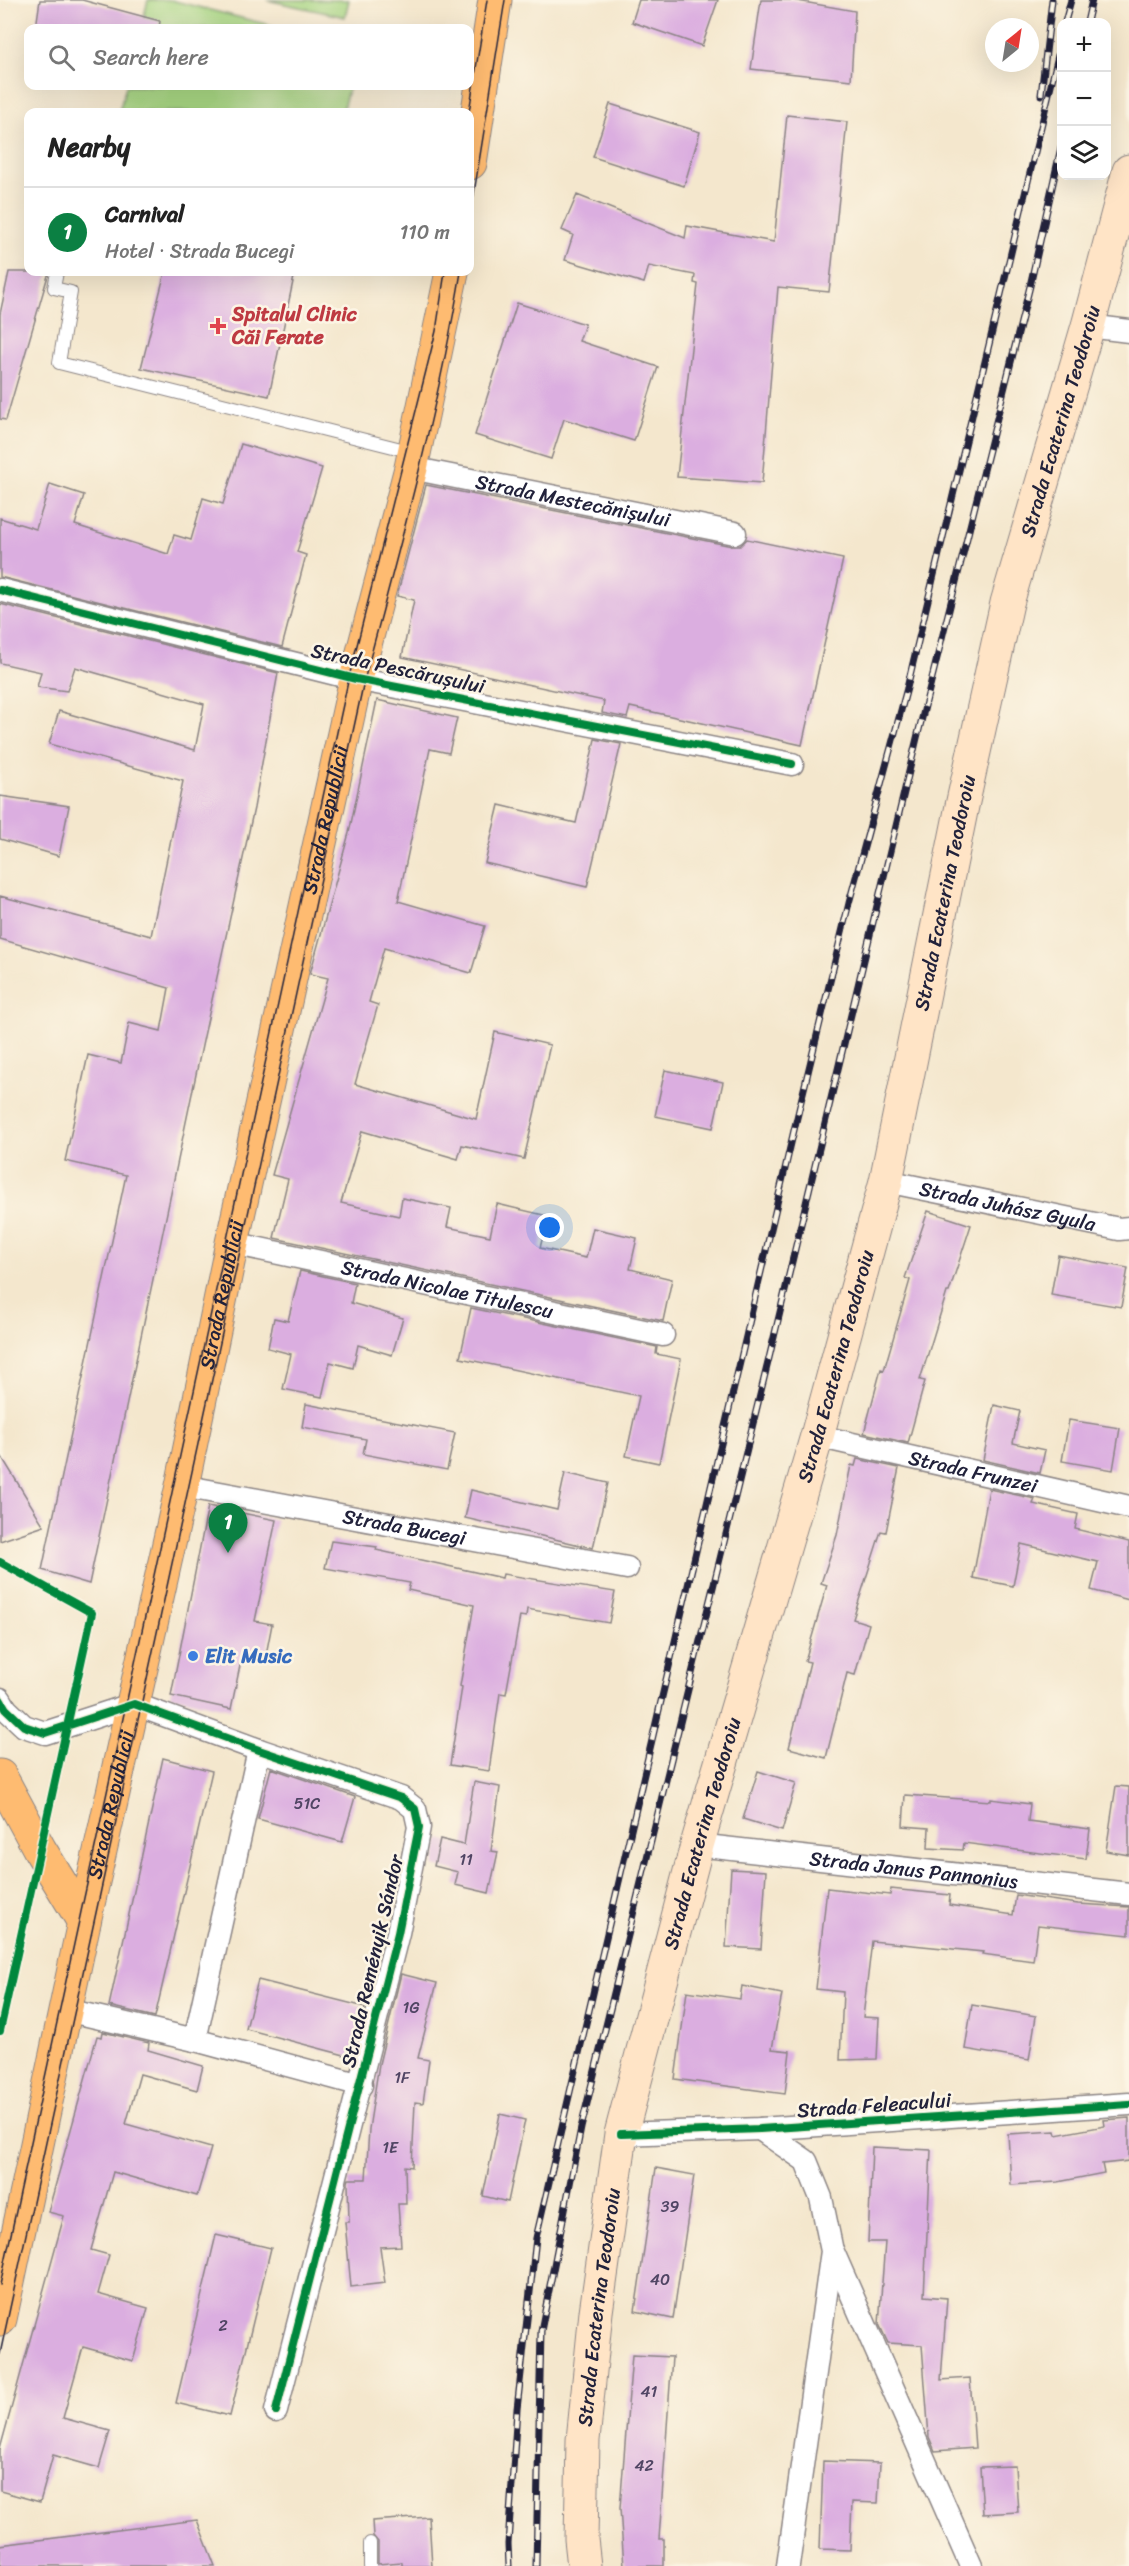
<!DOCTYPE html>
<html lang="en">
<head>
<meta charset="utf-8">
<style>
  :root { --surface:#fff; --page:#f2f2f2; --text:#222; --muted:#767676; --line:#e0e0e0; --accent:#0b8043 }
  body { margin:0; font-family:Sriracha,sans-serif; background:var(--page); color:var(--text) }
  .controls { position:absolute; right:18px; top:18px; display:grid; overflow:hidden; border-radius:12px; box-shadow:0 6px 24px #0002 }
  .controls button { width:54px; height:54px; display:grid; place-items:center; padding:0; border:0; border-bottom:2px solid var(--line); background:var(--surface); color:var(--text); font:30px sans-serif }
  .compass { position:absolute; left:985px; top:18px; width:54px; height:54px; border-radius:50%; background:var(--surface); box-shadow:0 6px 24px #0002; rotate:30deg }
  .you { position:absolute; left:550px; top:1228px; width:21px; height:21px; margin:-15px; border:4px solid #fff; border-radius:50%; background:#1a73e8; box-shadow:0 0 0 9px #1a73e833 }
  .badge { display:grid; place-items:center; width:39px; height:39px; border-radius:50%; background:var(--accent); color:#fff; font-size:20px; font-weight:700 }
  .pin { position:absolute; translate:-50% -50px; filter:drop-shadow(0 2px 3px #0008) }
  .pin::after { content:''; position:absolute; top:32px; width:21px; height:18px; background:inherit; clip-path:polygon(0 0,100% 0,50% 100%) }
  .list { margin:0; padding:0; list-style:none }
  h2 { display:flex; justify-content:space-between; align-items:center; height:78px; margin:0; padding:0 24px; font-size:26px }
  h2 small { font-size:20px; font-weight:400; color:var(--muted) }
  .list li { display:grid; grid-template-columns:39px 1fr auto; gap:18px; align-items:center; box-sizing:border-box; height:90px; padding:0 24px; border-top:2px solid var(--line) }
  .list b { display:block; font-size:22px; white-space:nowrap }
  .list p { margin:0; font-size:20px; white-space:nowrap; color:var(--muted) }
  .list em { font-size:20px; font-style:normal; color:var(--muted) }
  .icon { flex:none; width:33px; height:33px; fill:none; stroke:currentColor; stroke-width:2; stroke-linecap:round; stroke-linejoin:round }
  .map { position:relative; flex:none; width:1129px; height:2566px; overflow:hidden }
  .search { position:absolute; background:var(--surface); box-shadow:0 6px 24px #0002; left:24px; top:24px; width:450px; height:66px; display:flex; align-items:center; gap:15px; box-sizing:border-box; padding:0 21px; border-radius:12px; color:var(--muted); font-size:22px }
  .panel { position:absolute; background:var(--surface); box-shadow:0 6px 24px #0002; left:24px; top:108px; width:450px; height:168px; border-radius:12px }
  .map>svg:first-child { display:block }
  .green { fill:#a6d481; stroke:#647b5e; stroke-width:1.5 }
  .building { fill:#dbaee0 }
  .lines { fill:none; stroke-linecap:round; stroke-linejoin:round }
  .lane-casing { stroke:#8b8484; stroke-width:14 }
  .street-casing { stroke:#8b8484; stroke-width:25 }
  .secondary-casing { stroke:#8b8484; stroke-width:35 }
  .primary-casing { stroke:#8b8484; stroke-width:35 }
  .lane { stroke:#fff; stroke-width:12 }
  .street { stroke:#fff; stroke-width:22 }
  .secondary { stroke:#ffe4c6; stroke-width:33 }
  .primary { stroke:#febb71; stroke-width:33 }
  .tram { stroke:#22223b; stroke-width:1.5 }
  .rail-casing { stroke:#22223b; stroke-width:7 }
  .rail { stroke:#fcf5e5; stroke-width:4.5; stroke-dasharray:14; stroke-linecap:butt }
  .cycleway-casing { stroke:#fcf5e5; stroke-width:11 }
  .cycleway { stroke:#00873e; stroke-width:8 }
  .health-dot { fill:#e0444e; stroke:#fcf5e5; stroke-width:2 }
  .shop-dot { fill:#3f7fe0; stroke:#fcf5e5; stroke-width:2 }
  .labels { text-anchor:middle; stroke-width:5; stroke-linejoin:round; paint-order:stroke }
  .number-label { font-size:16px; fill:#504564 }
  .health-label { font-size:20px; font-weight:bold; fill:#be3a42; stroke:#fcf5e5; text-anchor:start }
  .street-label { font-size:20px; fill:#22223b; stroke:#fcf5e5 }
  .shop-label { font-size:20px; font-weight:bold; fill:#366cbe; stroke:#fcf5e5; text-anchor:start }
</style>
</head>
<body>
<div class="map">
<svg width="1129" height="2566" viewBox="0 0 1129 2566">
  <rect width="100%" height="100%" fill="#fcf5e5"/>
  <filter id="ink" filterUnits="userSpaceOnUse"><feTurbulence type="fractalNoise" baseFrequency=".0167" numOctaves="2"/><feDisplacementMap in="SourceGraphic" scale="12" xChannelSelector="R" yChannelSelector="G"/><feConvolveMatrix kernelMatrix="1 2 1 2 8 2 1 2 1" color-interpolation-filters="sRGB"/></filter>
  <filter id="wash" filterUnits="userSpaceOnUse"><feTurbulence type="fractalNoise" baseFrequency=".008" numOctaves="4" result="noise"/><feDisplacementMap in="SourceGraphic" scale="24" xChannelSelector="R" yChannelSelector="G"/><feGaussianBlur stdDeviation="1.35" result="paint"/><feColorMatrix in="noise" values="0 0 0 0 0 0 0 0 0 0 0 0 0 0 0 0 0 1.4 0 .05"/><feComposite in="paint" operator="in"/></filter>
  <g filter="url(#wash)">
    <rect width="100%" height="100%" fill="#f4e7cd"/>
    <path class="green" d="M 148,0 L 171,0 L 281,28 L 141,28 Z
      M 267,0 L 349,0 L 345,17 Z
      M 126,86 L 349,86 L 342,112 L 119,112 Z"/>
    <g id="blocks">
      <path class="building" d="M 40,0 L 82,0 L 160,21 L 159,28 L 36,28 Z
        M 639,0 L 718,0 L 702,46 L 632,22 Z
        M 761,0 L 792,0 L 855,11 L 851,80 L 751,69 Z
        M 610,104 L 700,132 L 684,186 L 593,157 Z
        M 787,115 L 847,122 L 829,292 L 778,287 L 762,483 L 677,477 L 698,284 L 694,283 L 695,275 L 649,266 L 644,283 L 565,260 L 573,235 L 562,230 L 577,195 L 685,238 L 687,226 L 774,242 Z
        M 9,272 L 49,272 L 6,420 L 0,419 L 0,314 Z
        M 165,272 L 295,272 L 269,396 L 141,368 Z
        M 517,303 L 585,324 L 579,341 L 658,367 L 634,441 L 564,419 L 551,459 L 475,435 Z
        M 241,444 L 322,468 L 297,552 L 306,555 L 282,647 L 0,577 L 0,518 L 36,529 L 50,484 L 84,495 L 75,525 L 168,554 L 174,535 L 191,540 L 203,498 L 223,504 Z
        M 426,485 L 732,546 L 740,546 L 747,539 L 843,559 L 802,745 L 630,707 L 627,718 L 602,713 L 604,701 L 402,657 L 414,600 L 397,596 Z
        M 0,604 L 278,673 L 254,808 L 203,1041 L 89,1584 L 42,1570 L 126,1175 L 65,1161 L 88,1055 L 121,1063 L 129,1023 L 161,1031 L 169,988 L 0,939 L 0,896 L 151,936 L 183,781 L 49,744 L 59,711 L 195,750 L 204,704 L 75,667 L 67,691 L 37,687 L 41,672 L 0,663 Z
        M 377,700 L 457,718 L 449,753 L 430,749 L 398,901 L 485,926 L 471,973 L 384,948 L 369,1002 L 378,1005 L 355,1084 L 476,1119 L 495,1032 L 550,1045 L 524,1159 L 462,1145 L 458,1159 L 362,1131 L 341,1203 L 399,1216 L 402,1198 L 451,1208 L 447,1227 L 490,1236 L 497,1204 L 548,1216 L 540,1248 L 586,1258 L 593,1228 L 637,1238 L 630,1269 L 672,1279 L 663,1321 L 274,1238 L 288,1179 L 272,1175 L 328,978 L 310,974 L 349,833 Z
        M 595,739 L 621,744 L 587,887 L 485,863 L 499,805 L 576,823 Z
        M 0,796 L 69,806 L 59,856 L 0,839 Z
        M 665,1070 L 723,1082 L 713,1128 L 655,1116 Z
        M 928,1211 L 971,1225 L 949,1292 L 947,1292 L 920,1380 L 925,1381 L 908,1443 L 864,1433 L 881,1369 L 884,1370 L 910,1280 L 905,1278 Z
        M 1058,1255 L 1128,1268 L 1121,1307 L 1051,1295 Z
        M 300,1271 L 355,1283 L 351,1303 L 403,1318 L 392,1355 L 358,1345 L 353,1368 L 330,1362 L 322,1397 L 283,1389 L 291,1354 L 268,1348 L 274,1318 L 288,1321 Z
        M 471,1308 L 657,1347 L 656,1354 L 681,1359 L 659,1463 L 626,1456 L 639,1396 L 460,1358 Z
        M 306,1404 L 455,1433 L 447,1470 L 363,1454 L 366,1439 L 302,1427 Z
        M 994,1405 L 1020,1411 L 1013,1443 L 1045,1450 L 1040,1473 L 983,1460 Z
        M 1069,1420 L 1120,1428 L 1113,1470 L 1062,1461 Z
        M 0,1454 L 44,1526 L 0,1541 Z
        M 857,1459 L 899,1468 L 886,1532 L 881,1531 L 853,1619 L 869,1624 L 855,1675 L 847,1673 L 826,1758 L 789,1748 L 810,1662 L 805,1661 L 827,1585 L 821,1583 L 837,1535 L 851,1465 L 855,1466 Z
        M 565,1473 L 608,1483 L 593,1548 L 465,1518 L 471,1490 L 557,1510 Z
        M 989,1489 L 1035,1499 L 1033,1504 L 1078,1514 L 1075,1529 L 1129,1542 L 1129,1600 L 1091,1590 L 1098,1562 L 1021,1544 L 1013,1586 L 973,1578 Z
        M 208,1506 L 276,1520 L 255,1621 L 272,1624 L 266,1655 L 243,1651 L 231,1709 L 171,1696 Z
        M 331,1541 L 377,1547 L 376,1550 L 502,1578 L 503,1574 L 615,1592 L 609,1623 L 527,1609 L 526,1617 L 520,1616 L 506,1694 L 500,1693 L 489,1771 L 450,1765 L 462,1687 L 460,1686 L 474,1605 L 408,1590 L 410,1583 L 325,1568 Z
        M 163,1758 L 212,1771 L 155,2017 L 109,2006 Z
        M 271,1768 L 355,1797 L 342,1842 L 258,1819 Z
        M 758,1771 L 796,1783 L 782,1831 L 743,1819 Z
        M 474,1782 L 500,1787 L 491,1851 L 498,1852 L 489,1893 L 455,1885 L 458,1872 L 434,1866 L 440,1839 L 464,1845 Z
        M 1116,1786 L 1129,1787 L 1129,1855 L 1106,1851 Z
        M 905,1795 L 991,1801 L 991,1799 L 1030,1804 L 1028,1821 L 1090,1829 L 1086,1859 L 964,1843 L 963,1850 L 928,1848 L 929,1828 L 903,1826 Z
        M 731,1869 L 766,1871 L 761,1949 L 726,1947 Z
        M 827,1888 L 890,1895 L 891,1889 L 950,1895 L 949,1905 L 1013,1915 L 1016,1895 L 1078,1904 L 1129,1907 L 1129,1935 L 1038,1925 L 1033,1961 L 982,1954 L 983,1952 L 872,1941 L 863,2017 L 879,2018 L 877,2059 L 840,2060 L 843,1992 L 816,1989 Z
        M 401,1974 L 437,1983 L 418,2058 L 429,2060 L 423,2103 L 415,2102 L 412,2167 L 405,2166 L 406,2204 L 398,2204 L 401,2246 L 380,2247 L 385,2283 L 351,2287 L 345,2222 L 349,2222 L 348,2182 L 349,2179 L 366,2179 L 369,2129 L 379,2064 Z
        M 258,1980 L 365,2007 L 352,2057 L 246,2029 Z
        M 742,1986 L 782,1994 L 772,2049 L 790,2051 L 785,2094 L 675,2079 L 687,1991 L 740,1999 Z
        M 972,2005 L 1036,2016 L 1029,2060 L 965,2049 Z
        M 103,2032 L 149,2043 L 148,2050 L 203,2066 L 197,2090 L 140,2074 L 126,2124 L 211,2148 L 197,2196 L 113,2172 L 91,2250 L 109,2255 L 98,2294 L 148,2308 L 133,2361 L 83,2347 L 63,2418 L 110,2431 L 99,2468 L 53,2455 L 40,2502 L 0,2491 L 0,2449 L 64,2216 L 48,2212 L 97,2036 L 102,2037 Z
        M 500,2114 L 525,2120 L 508,2202 L 483,2196 Z
        M 1129,2118 L 1129,2161 L 1102,2164 L 1104,2173 L 1058,2182 L 1011,2185 L 1008,2134 L 1055,2131 L 1056,2135 L 1105,2126 L 1104,2120 Z
        M 872,2147 L 931,2150 L 924,2296 L 947,2298 L 941,2380 L 970,2378 L 975,2448 L 935,2451 L 929,2437 L 922,2345 L 888,2343 L 879,2324 L 885,2242 L 868,2242 Z
        M 656,2168 L 694,2175 L 673,2319 L 635,2311 Z
        M 216,2235 L 271,2248 L 230,2416 L 176,2403 Z
        M 632,2355 L 672,2357 L 659,2539 L 664,2539 L 664,2566 L 624,2566 L 620,2508 Z
        M 823,2461 L 880,2463 L 878,2503 L 852,2502 L 850,2550 L 820,2549 Z
        M 1015,2466 L 1018,2512 L 983,2514 L 980,2467 Z
        M 429,2517 L 432,2566 L 402,2566 L 402,2562 L 378,2564 L 378,2542 L 373,2536 L 372,2521 Z
        M 197,2520 L 215,2566 L 0,2566 L 0,2545 Z"/>
    </g>
  </g>
  <g filter="url(#ink)">
    <use href="#blocks" fill-opacity="0" stroke="#8b8484" stroke-width="1.5"/>
    <g class="lines">
      <defs>
        <path id="lane" d="M 57,272 L 54,288 L 71,292 L 59,363 L 413,452
          M 370,2543 L 370,2566"/>
        <g id="street">
          <path d="M 1088,326 L 1129,331"/>
          <path id="s1" d="M 411,468 L 735,533"/>
          <path d="M 0,590 L 356,679 L 792,764"/>
          <path id="s2" d="M 886,1181 L 1119,1229 L 1129,1228"/>
          <path id="s3" d="M 232,1243 L 663,1335"/>
          <path id="s4" d="M 817,1436 L 1129,1507"/>
          <path id="s5" d="M 182,1486 L 627,1568"/>
          <path d="M 0,1699 L 6,1709 L 24,1726 L 45,1733 L 134,1704 L 259,1750 L 401,1798 L 415,1809 L 419,1827 L 398,1933 L 276,2411"/>
          <path id="s6" d="M 697,1845 L 1129,1894"/>
          <path d="M 66,2010 L 195,2040 L 361,2085"/>
          <path d="M 195,2040 L 259,1750"/>
          <path d="M 760,2129 L 806,2161 L 821,2198 L 832,2251 L 788,2566"/>
          <path d="M 621,2134 L 760,2129 L 1129,2104"/>
          <path d="M 833,2252 L 971,2566"/>
        </g>
        <g id="secondary">
          <path id="s7" d="M 584,2566 L 581,2539 L 583,2440 L 596,2312 L 621,2134 L 697,1845 L 817,1436 L 886,1181 L 962,806 L 1007,603 L 1088,326 L 1129,171"/>
        </g>
        <g id="primary">
          <path d="M 470,163 L 495,0"/>
          <path d="M 0,1776 L 40,1850 L 84,1922"/>
          <path id="s8" d="M 0,2319 L 84,1922 L 182,1486 L 232,1243 L 356,679 L 411,468 L 452,272"/>
        </g>
      </defs>
      <use href="#lane" class="lane-casing"/>
      <use href="#street" class="street-casing"/>
      <use href="#secondary" class="secondary-casing"/>
      <use href="#primary" class="primary-casing"/>
      <use href="#lane" class="lane"/>
      <use href="#street" class="street"/>
      <use href="#secondary" class="secondary"/>
      <use href="#primary" class="primary"/>
      <path class="tram" d="M 469,112 L 487,0
        M 470,218 L 505,0
        M 0,2285 L 349,677 L 436,331 L 445,272
        M 0,2354 L 364,681 C 400,545 438,410 461,272"/>
      <defs>
        <path id="rail" d="M 1065,22 L 1071,0
          M 1087,22 L 1092,0
          M 1041,95 L 1052,0
          M 509,2566 L 508,2544 L 517,2409 L 536,2238 L 795,1126 L 849,903 L 907,688 L 1062,39
          M 536,2566 L 541,2331 L 581,2128 L 770,1354 L 917,738 L 1030,286 L 1062,143"/>
      </defs>
      <use href="#rail" class="rail-casing"/>
      <use href="#rail" class="rail"/>
      <defs>
        <path id="cycleway" d="M 0,590 L 356,679 L 792,764
          M 0,1562 L 92,1613 L 0,2031
          M 0,1699 L 6,1709 L 24,1726 L 45,1733 L 134,1704 L 259,1750 L 401,1798 L 415,1809 L 419,1827 L 398,1933 L 276,2411
          M 621,2134 L 760,2129 L 1129,2104"/>
      </defs>
      <use href="#cycleway" class="cycleway-casing"/>
      <use href="#cycleway" class="cycleway"/>
    </g>
  </g>
  <path class="health-dot" d="M215 317h6v6h6v6h-6v6h-6v-6h-6v-6h6z"/>
  <circle class="shop-dot" cx="193" cy="1656" r="6"/>
  <g class="labels">
    <g class="number-label">
      <text x="307" y="1809">51C</text>
      <text x="466" y="1865">11</text>
      <text x="411" y="2013">1G</text>
      <text x="402" y="2083">1F</text>
      <text x="390" y="2153">1E</text>
      <text x="670" y="2212">39</text>
      <text x="660" y="2285">40</text>
      <text x="223" y="2331">2</text>
      <text x="649" y="2397">41</text>
      <text x="644" y="2471">42</text>
    </g>
    <g class="health-label">
      <text x="232" y="321">Spitalul Clinic<tspan x="232" dy="23">Căi Ferate</tspan></text>
    </g>
    <g class="street-label">
      <text dy="7" stroke="none"><textPath href="#s7" startOffset="2204">Strada Ecaterina Teodoroiu</textPath></text>
      <text dy="7" stroke="none"><textPath href="#s1" startOffset="165">Strada Mestecănișului</textPath></text>
      <text transform="translate(398 668) rotate(12)" y="7">Strada Pescărușului</text>
      <text dy="7" stroke="none"><textPath href="#s8" startOffset="1534">Strada Republicii</textPath></text>
      <text dy="7" stroke="none"><textPath href="#s7" startOffset="1718">Strada Ecaterina Teodoroiu</textPath></text>
      <text dy="7" stroke="none"><textPath href="#s2" startOffset="124">Strada Juhász Gyula</textPath></text>
      <text dy="7" stroke="none"><textPath href="#s3" startOffset="220">Strada Nicolae Titulescu</textPath></text>
      <text dy="7" stroke="none"><textPath href="#s8" startOffset="1048">Strada Republicii</textPath></text>
      <text dy="7" stroke="none"><textPath href="#s7" startOffset="1232">Strada Ecaterina Teodoroiu</textPath></text>
      <text dy="7" stroke="none"><textPath href="#s4" startOffset="160">Strada Frunzei</textPath></text>
      <text dy="7" stroke="none"><textPath href="#s5" startOffset="226">Strada Bucegi</textPath></text>
      <text dy="7" stroke="none"><textPath href="#s8" startOffset="526">Strada Republicii</textPath></text>
      <text dy="7" stroke="none"><textPath href="#s7" startOffset="746">Strada Ecaterina Teodoroiu</textPath></text>
      <text dy="7" stroke="none"><textPath href="#s6" startOffset="218">Strada Janus Pannonius</textPath></text>
      <text transform="translate(372 1961) rotate(-77)" y="7">Strada Reményik Sándor</text>
      <text transform="translate(874 2105) rotate(-4)" y="7">Strada Feleacului</text>
      <text dy="7" stroke="none"><textPath href="#s7" startOffset="260">Strada Ecaterina Teodoroiu</textPath></text>
    </g>
    <g class="shop-label">
      <text x="205" y="1663">Elit Music</text>
    </g>
  </g>
</svg>
<div class="controls">
<button>+</button>
<button>−</button>
<button><svg class="icon" aria-label="layers" viewBox="0 0 24 24"><path d="M12 4l9 5-9 5-9-5zM3 14l9 5 9-5"/></svg></button>
</div>
<svg class="compass" viewBox="-18 -18 36 36"><path d="M0-13l5 13h-10z" fill="#e53935"/><path d="M0 13l5-13h-10z" fill="#767676"/></svg>
<div class="you"></div>
<div class="pin badge" style="left:228px;top:1553px">1</div>
<div class="search"><svg class="icon" aria-label="search" viewBox="0 0 24 24"><circle cx="10" cy="10" r="6"/><path d="M15 15l6 6"/></svg>Search here</div>
<section class="panel">
<h2>Nearby<small></small></h2>
<ul class="list">
<li><span class="badge">1</span><div><b>Carnival</b><p>Hotel · Strada Bucegi</p></div><em>110 m</em></li>
</ul>
</section>
</div>
</body>
</html>
